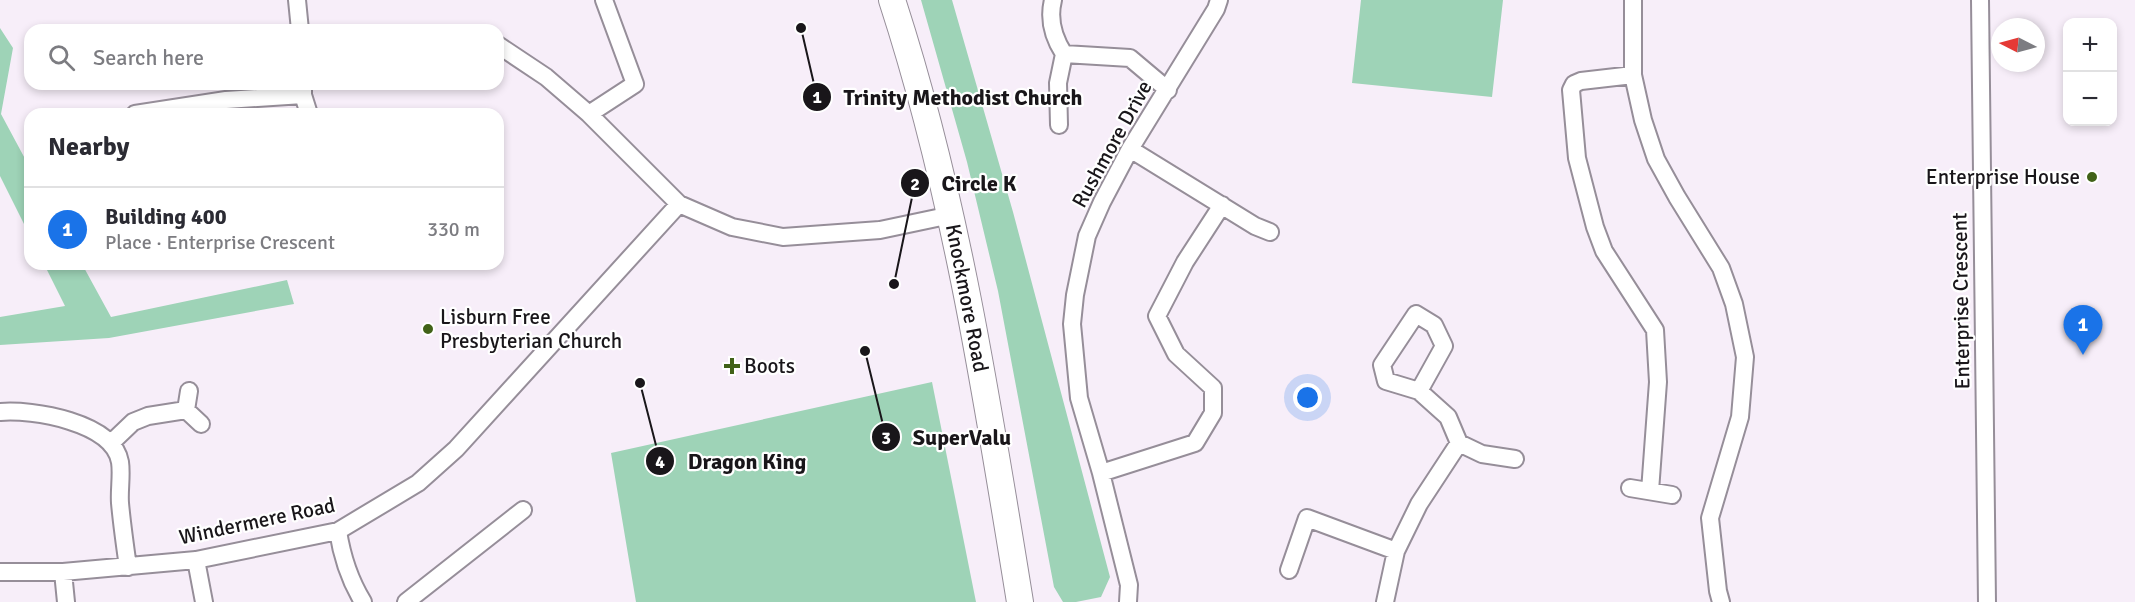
<!DOCTYPE html>
<html lang="en">
<head>
<meta charset="utf-8">
<style>
  :root { --surface:#fff; --page:#f7f7f7; --text:#2b2b33; --muted:#7c7c81; --line:#e1e1e2; --accent:#1a73e8 }
  body { margin:0; font-family:Signika,sans-serif; background:var(--page); color:var(--text) }
  .controls { position:absolute; right:18px; top:18px; display:grid; overflow:hidden; border-radius:12px; box-shadow:0 3px 9px #0003 }
  .controls button { width:54px; height:54px; display:grid; place-items:center; padding:0; border:0; border-bottom:2px solid var(--line); background:var(--surface); color:var(--text); font:30px sans-serif }
  .compass { position:absolute; left:1991px; top:18px; width:54px; height:54px; border-radius:50%; background:var(--surface); box-shadow:0 3px 9px #0003; rotate:276deg }
  .you { position:absolute; left:1308px; top:398px; width:21px; height:21px; margin:-15px; border:4px solid #fff; border-radius:50%; background:#1a73e8; box-shadow:0 0 0 9px #1a73e833 }
  .badge { display:grid; place-items:center; width:39px; height:39px; border-radius:50%; background:var(--accent); color:#fff; font-size:20px; font-weight:700 }
  .pin { position:absolute; translate:-50% -50px; filter:drop-shadow(0 2px 3px #0008) }
  .pin::after { content:''; position:absolute; top:32px; width:21px; height:18px; background:inherit; clip-path:polygon(0 0,100% 0,50% 100%) }
  .list { margin:0; padding:0; list-style:none }
  h2 { display:flex; justify-content:space-between; align-items:center; height:78px; margin:0; padding:0 24px; font-size:26px }
  h2 small { font-size:20px; font-weight:400; color:var(--muted) }
  .list li { display:grid; grid-template-columns:39px 1fr auto; gap:18px; align-items:center; box-sizing:border-box; height:84px; padding:0 24px; border-top:2px solid var(--line) }
  .list b { display:block; font-size:22px; white-space:nowrap }
  .list p { margin:0; font-size:20px; white-space:nowrap; color:var(--muted) }
  .list em { font-size:20px; font-style:normal; color:var(--muted) }
  .icon { flex:none; width:33px; height:33px; fill:none; stroke:currentColor; stroke-width:2; stroke-linecap:round; stroke-linejoin:round }
  .map { position:relative; flex:none; width:2135px; height:602px; overflow:hidden }
  .search { position:absolute; background:var(--surface); box-shadow:0 3px 9px #0003; left:24px; top:24px; width:480px; height:66px; display:flex; align-items:center; gap:15px; box-sizing:border-box; padding:0 21px; border-radius:18px; color:var(--muted); font-size:22px }
  .panel { position:absolute; background:var(--surface); box-shadow:0 3px 9px #0003; left:24px; top:108px; width:480px; height:162px; border-radius:18px }
  .map>svg:first-child { display:block }
  .green { fill:#9ed3b7 }
  .lines { fill:none; stroke-linecap:round; stroke-linejoin:round }
  .street-casing { stroke:#968e99; stroke-width:20 }
  .primary-casing { stroke:#968e99; stroke-width:28 }
  .street { stroke:#fff; stroke-width:16 }
  .primary { stroke:#fff; stroke-width:26 }
  .poi-dot { fill:#416218; stroke:#fff; stroke-width:2 }
  .labels { text-anchor:middle; stroke-width:4.5; stroke-linejoin:round; paint-order:stroke }
  .street-label { font-size:21px; fill:#19161a; stroke:#fff }
  .poi-label { font-size:21px; fill:#19161a; stroke:#fff; text-anchor:start }
  .leader { fill:none; stroke:#19161a; stroke-width:2 }
  .callout-dot { fill:#19161a; stroke:#fff; stroke-width:2 }
  .mark-label { font-size:18px; text-anchor:middle; font-weight:bold; fill:#fff }
  .callout-label { font-size:22px; text-anchor:middle; font-weight:bold; fill:#19161a; stroke:#fff; stroke-width:4.5; stroke-linejoin:round; paint-order:stroke }
</style>
</head>
<body>
<div class="map">
<svg width="2135" height="602" viewBox="0 0 2135 602">
  <rect width="100%" height="100%" fill="#f7eef9"/>
  <path class="green" d="M 921,0 L 952,0 L 1013,212 L 1110,577 L 1101,597 L 1076,602 L 1063,602 L 1054,587 L 998,291 L 967,162 Z
    M 1361,0 L 1503,0 L 1492,97 L 1352,83 Z
    M 0,28 L 13,48 L 1,114 L 30,168 L 30,236 L 0,176 Z
    M 44,264 L 82,264 L 111,317 L 287,280 L 294,304 L 109,338 L 0,345 L 0,317 L 65,306 Z
    M 932,382 L 976,602 L 636,602 L 611,453 Z"/>
  <g class="lines">
    <defs>
      <path id="street" d="M 297,0 L 300,30
        M 1053,0 C 1048,20 1053,37 1064,54 L 1058,83 L 1059,125
        M 1633,0 L 1633,75 L 1643,120 L 1656,159 L 1677,197 L 1721,268 L 1734,304 L 1745,357 L 1740,417 L 1710,518 L 1718,591 L 1721,602
        M 1980,0 L 1987,602
        M 498,45 L 546,77 L 589,114 L 679,204 L 732,227 L 783,237 L 880,230 L 951,215
        M 1064,54 L 1130,58 L 1168,90
        M 1633,75 L 1581,81 L 1574,84 L 1571,90 L 1577,158 L 1595,227 L 1604,251 L 1655,330 L 1658,382 L 1650,491
        M 303,86 L 303,95 L 309,114
        M 135,114 L 226,100 L 303,95
        M 589,114 L 635,84 L 604,0
        M 1130,149 L 1255,226 L 1270,232
        M 189,391 L 186,410 L 201,424
        M 1419,391 L 1444,346 L 1434,325 L 1416,314 L 1382,365 L 1386,381 L 1419,391 L 1448,417 L 1459,443
        M 0,412 C 32,409 113,422 120,462 C 122,475 119,490 120,503 C 122,525 125,546 128,567
        M 111,443 L 133,422 L 148,416 L 186,410
        M 1101,473 L 1195,443 L 1213,413 L 1213,388 L 1176,354 L 1157,316 L 1185,262 L 1222,205
        M 1630,488 L 1672,495
        M 338,531 C 342,557 349,579 363,602
        M 196,560 L 204,602
        M 1289,570 L 1307,518 L 1396,551
        M 0,572 L 63,572 L 196,560 L 338,531 L 418,483 L 456,449 L 679,204
        M 63,572 L 66,602
        M 406,602 L 523,510
        M 1128,602 L 1129,585 L 1101,473 L 1079,398 L 1072,324 L 1075,295 L 1087,236 L 1102,202 L 1130,149 L 1216,9 L 1219,0
        M 1385,602 L 1396,551 L 1419,504 L 1459,443 L 1482,454 L 1515,459"/>
      <path id="primary" d="M 892,0 C 956,196 987,399 1020,602"/>
    </defs>
    <use href="#street" class="street-casing"/>
    <use href="#primary" class="primary-casing"/>
    <use href="#street" class="street"/>
    <use href="#primary" class="primary"/>
  </g>
  <g class="poi-dot">
    <circle cx="2092" cy="177" r="6"/>
    <circle cx="428" cy="329" r="6"/>
    <path d="M729 357h6v6h6v6h-6v6h-6v-6h-6v-6h6z"/>
  </g>
  <g class="labels">
    <g class="street-label">
      <text transform="translate(1112 144) rotate(-61)" y="7">Rushmore Drive</text>
      <text transform="translate(967 298) rotate(79)" y="7">Knockmore Road</text>
      <text transform="translate(1961 301) rotate(-91)" y="7">Enterprise Crescent</text>
      <text transform="translate(257 521) rotate(-12)" y="7">Windermere Road</text>
    </g>
    <g class="poi-label">
      <text x="2080" y="184" text-anchor="end">Enterprise House</text>
      <text x="440" y="324">Lisburn Free<tspan x="440" dy="24">Presbyterian Church</tspan></text>
      <text x="744" y="373">Boots</text>
    </g>
  </g>
  <path class="leader" d="M801 28L817 97M894 284L915 183M865 351L886 437M640 383L660 461"/>
  <g class="callout-dot">
    <circle cx="801" cy="28" r="6"/>
    <circle cx="894" cy="284" r="6"/>
    <circle cx="865" cy="351" r="6"/>
    <circle cx="640" cy="383" r="6"/>
    <circle cx="817" cy="97" r="15"/>
    <circle cx="915" cy="183" r="15"/>
    <circle cx="886" cy="437" r="15"/>
    <circle cx="660" cy="461" r="15"/>
  </g>
  <g class="mark-label">
    <text x="817" y="103">1</text>
    <text x="915" y="190">2</text>
    <text x="886" y="444">3</text>
    <text x="660" y="468">4</text>
  </g>
  <g class="callout-label">
    <text x="963" y="105">Trinity Methodist Church</text>
    <text x="979" y="191">Circle K</text>
    <text x="962" y="445">SuperValu</text>
    <text x="747" y="469">Dragon King</text>
  </g>
</svg>
<div class="controls">
<button>+</button>
<button>−</button>
</div>
<svg class="compass" viewBox="-18 -18 36 36"><path d="M0-13l5 13h-10z" fill="#e53935"/><path d="M0 13l5-13h-10z" fill="#7c7c81"/></svg>
<div class="you"></div>
<div class="pin badge" style="left:2083px;top:355px">1</div>
<div class="search"><svg class="icon" aria-label="search" viewBox="0 0 24 24"><circle cx="10" cy="10" r="6"/><path d="M15 15l6 6"/></svg>Search here</div>
<section class="panel">
<h2>Nearby<small></small></h2>
<ul class="list">
<li><span class="badge">1</span><div><b>Building 400</b><p>Place · Enterprise Crescent</p></div><em>330 m</em></li>
</ul>
</section>
</div>
</body>
</html>
